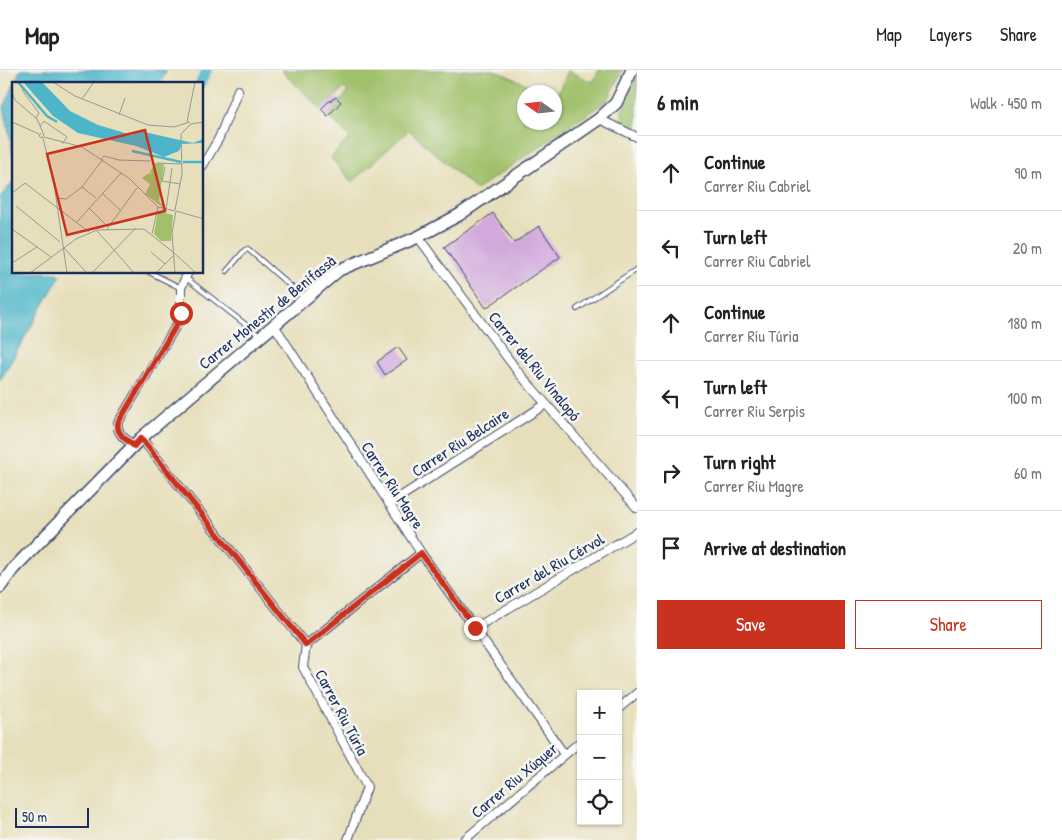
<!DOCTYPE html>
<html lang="en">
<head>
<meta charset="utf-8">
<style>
  :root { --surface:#fff; --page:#f2f2f2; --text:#222; --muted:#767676; --line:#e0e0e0; --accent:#c8321e }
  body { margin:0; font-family:"Patrick Hand",sans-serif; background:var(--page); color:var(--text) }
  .controls { position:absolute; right:15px; bottom:15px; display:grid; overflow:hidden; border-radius:0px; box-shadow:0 1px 4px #0004 }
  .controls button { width:45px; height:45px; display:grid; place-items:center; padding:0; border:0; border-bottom:1px solid var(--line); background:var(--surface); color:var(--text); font:25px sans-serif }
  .compass { position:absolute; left:517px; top:15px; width:45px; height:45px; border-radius:50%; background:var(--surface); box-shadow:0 1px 4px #0004; rotate:284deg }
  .scale { position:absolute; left:15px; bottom:12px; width:74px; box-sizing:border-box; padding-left:5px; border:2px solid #1b2f5e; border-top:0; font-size:14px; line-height:18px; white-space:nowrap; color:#1b2f5e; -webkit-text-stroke:4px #f6f6f2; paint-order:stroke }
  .stop { position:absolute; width:15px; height:15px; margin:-11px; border:4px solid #c8321e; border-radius:50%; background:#fff }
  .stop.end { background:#c8321e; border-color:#fff; box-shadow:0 1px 5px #0008 }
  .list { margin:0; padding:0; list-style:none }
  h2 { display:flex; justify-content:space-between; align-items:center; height:65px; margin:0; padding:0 20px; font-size:21px }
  h2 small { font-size:16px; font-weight:400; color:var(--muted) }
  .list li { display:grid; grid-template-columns:32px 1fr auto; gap:15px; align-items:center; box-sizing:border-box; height:75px; padding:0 20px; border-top:1px solid var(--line) }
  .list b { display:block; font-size:19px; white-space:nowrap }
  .list p { margin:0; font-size:16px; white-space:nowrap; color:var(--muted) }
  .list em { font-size:16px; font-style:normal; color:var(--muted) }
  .actions { display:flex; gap:10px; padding:15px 20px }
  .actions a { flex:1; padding:11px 0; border:1px solid var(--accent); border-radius:0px; text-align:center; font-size:18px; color:var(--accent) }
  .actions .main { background:var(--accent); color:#fff }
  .icon { flex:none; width:28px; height:28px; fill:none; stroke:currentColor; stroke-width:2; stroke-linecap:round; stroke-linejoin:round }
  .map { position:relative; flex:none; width:637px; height:770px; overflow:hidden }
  header { display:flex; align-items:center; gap:30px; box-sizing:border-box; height:70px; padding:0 25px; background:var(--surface); border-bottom:1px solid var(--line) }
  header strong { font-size:24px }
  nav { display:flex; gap:28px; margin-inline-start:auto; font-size:18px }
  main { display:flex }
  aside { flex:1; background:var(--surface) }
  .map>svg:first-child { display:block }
  .green { fill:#a0c16a; stroke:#5e7864 }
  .water { fill:#4cb5c9; stroke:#347294 }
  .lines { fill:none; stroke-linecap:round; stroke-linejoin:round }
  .canal { stroke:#4cb5c9; stroke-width:10 }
  .building { fill:#d1a9dc }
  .lane-casing { stroke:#3a496c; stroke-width:6 }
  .street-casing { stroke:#3a496c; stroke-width:10 }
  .secondary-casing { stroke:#3a496c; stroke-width:14 }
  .lane { stroke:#fff; stroke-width:4 }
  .street { stroke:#fff; stroke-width:8 }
  .secondary { stroke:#fff; stroke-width:11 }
  .route { stroke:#c8321e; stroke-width:6 }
  .labels { text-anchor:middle; stroke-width:5; stroke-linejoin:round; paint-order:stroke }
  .street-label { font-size:16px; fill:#1b2f5e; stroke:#f6f6f2 }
  .inset-river { fill:none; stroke:#4cb5c9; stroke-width:2.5 }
  .inset-road { fill:none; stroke:#959996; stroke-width:1 }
  .view { fill:#c8321e; fill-opacity:0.15; stroke:#c8321e; stroke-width:2.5 }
  .inset-edge { fill:none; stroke:#1b2f5e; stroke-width:2.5 }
</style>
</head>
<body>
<header>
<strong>Map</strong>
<nav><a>Map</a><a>Layers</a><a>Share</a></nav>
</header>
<main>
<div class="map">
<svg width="637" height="770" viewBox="0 0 637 770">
  <rect width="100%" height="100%" fill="#f6f6f2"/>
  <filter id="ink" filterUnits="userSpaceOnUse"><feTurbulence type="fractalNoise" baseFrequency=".02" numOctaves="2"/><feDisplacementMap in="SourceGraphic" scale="10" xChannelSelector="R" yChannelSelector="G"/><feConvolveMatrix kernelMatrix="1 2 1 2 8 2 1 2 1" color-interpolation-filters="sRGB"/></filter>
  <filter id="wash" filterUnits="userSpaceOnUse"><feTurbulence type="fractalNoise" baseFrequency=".0096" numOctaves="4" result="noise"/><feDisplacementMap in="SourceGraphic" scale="20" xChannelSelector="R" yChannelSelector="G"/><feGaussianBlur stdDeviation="1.12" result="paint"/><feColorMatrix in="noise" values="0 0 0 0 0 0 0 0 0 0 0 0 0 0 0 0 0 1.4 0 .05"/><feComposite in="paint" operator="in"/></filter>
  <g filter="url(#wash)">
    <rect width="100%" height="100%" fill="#e7dfbb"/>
    <path class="green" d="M 281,0 L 494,0 L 545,22 L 524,22 L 524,52 L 554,52 L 555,27 L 556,27 L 568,1 L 593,12 L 599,0 L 622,0 L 608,30 L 476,120 L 409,60 L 352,112 L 331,88 L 350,67 L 328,46 L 348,22 L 344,18 L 321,39 Z
      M 637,6 L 637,61 L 623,55 L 622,41 Z"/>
    <path class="water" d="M 20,0 L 167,0 L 160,14 L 14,14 Z
      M 14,14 L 14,90 L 4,37 Z
      M 14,111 L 14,202 L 58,203 L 60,206 L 0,311 L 0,127 Z"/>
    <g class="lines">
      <path class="canal" d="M 200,14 L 207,0"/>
    </g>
    <g id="blocks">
      <path class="building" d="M 336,27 L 341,32 L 328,46 L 321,39 L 328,32 Z
        M 493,143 L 514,173 L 539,156 L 560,187 L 486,238 L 444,177 Z
        M 398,277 L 407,290 L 385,305 L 377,292 Z"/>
    </g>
  </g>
  <g filter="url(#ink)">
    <use href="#blocks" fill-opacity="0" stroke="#3a496c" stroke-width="1"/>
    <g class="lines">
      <defs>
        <path id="lane" d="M 227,201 L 245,180 L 248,179 L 304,228
          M 149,202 L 181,218
          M 186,208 L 259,265
          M 577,239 L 637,199"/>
        <path id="street" d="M 599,49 L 637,67
          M 202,97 L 219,68 L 238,20
          M 418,167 L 518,302 L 637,438
          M 274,255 L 421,483 L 564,684
          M 141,368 L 306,575 L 303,597 L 367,717 L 348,770
          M 134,376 C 126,369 116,364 118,353 L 177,254 L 181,243 L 181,218 L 188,202
          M 389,434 L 546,334
          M 475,558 L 637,462
          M 306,575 L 421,483
          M 618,639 L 637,623
          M 464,770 L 581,671"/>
        <path id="secondary" d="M 0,517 L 13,499 L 141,368 L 339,200 L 418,167 L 459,145 L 599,49 L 616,33 L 632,0"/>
      </defs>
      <use href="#lane" class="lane-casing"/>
      <use href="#street" class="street-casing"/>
      <use href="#secondary" class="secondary-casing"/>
      <use href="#lane" class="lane"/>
      <use href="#street" class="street"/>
      <use href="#secondary" class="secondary"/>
    </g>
  </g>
  <g class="lines" filter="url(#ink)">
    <path class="route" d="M 181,243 L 177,254 L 118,353 C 116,364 126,369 134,376 L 141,368 L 306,575 L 421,483 L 475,558"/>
  </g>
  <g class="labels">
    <g class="street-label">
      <text transform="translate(267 242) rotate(-39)" y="6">Carrer Monestir de Benifassà</text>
      <text transform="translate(535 296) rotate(51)" y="6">Carrer del Riu Vinalopó</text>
      <text transform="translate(460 372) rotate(-33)" y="6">Carrer Riu Belcaire</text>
      <text transform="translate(393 415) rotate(57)" y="6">Carrer Riu Magre</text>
      <text transform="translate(549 498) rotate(-30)" y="6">Carrer del Riu Cérvol</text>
      <text transform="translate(342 642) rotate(62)" y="6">Carrer Riu Túria</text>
      <text transform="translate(514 710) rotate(-40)" y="6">Carrer Riu Xúquer</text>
    </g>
  </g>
  <g transform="translate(12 12)">
    <rect width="191" height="191" fill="#e7dfbb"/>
    <path d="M 143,81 L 152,82 L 147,119 L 153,127 L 133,112 L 138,102 L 130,96 L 137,91 L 141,92 L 138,90 ZM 146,129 L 161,133 L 159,159 L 149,159 L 142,152 Z" fill="#a0c16a"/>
    <path d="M 11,0 L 30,0 L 58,29 L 86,43 L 120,53 L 128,49 L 181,61 L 191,57 L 191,61 L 170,62 L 167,69 L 152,75 L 124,64 L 66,51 L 41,34 Z" fill="#4cb5c9"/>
    <path class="inset-river" d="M 6,0 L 35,34 L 45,40M 120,69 L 169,80M 171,80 L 192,80"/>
    <path class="inset-road" d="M 41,0 L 63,14 L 136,43 L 162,45 L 178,40M 12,5 L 10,8 L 27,31 L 24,36M 0,10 L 3,18 L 25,37 L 32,53 L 30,56 L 27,54 L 29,51M 70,17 L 82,0M 107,33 L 113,16M 0,40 L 27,52M 175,40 L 183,0M 28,44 L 32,39 L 55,55 L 50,62M 32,55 L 70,65 L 118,97 L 146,125 L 163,129M 31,56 L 42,102 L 55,191M 89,77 L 92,74 L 107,78 L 138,79M 145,81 L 170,82M 153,85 L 150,99 L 168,102M 70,105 L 84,116M 0,111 L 13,101 L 77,150M 90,111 L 108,128M 44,116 L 54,117 L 70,105 L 91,77M 4,124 L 48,160M 77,126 L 95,144M 154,128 L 160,86M 163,128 L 170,92 L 169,52 L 179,42 L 192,40M 164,129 L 192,137M 64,141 L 109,91M 0,147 L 39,175M 95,147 L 125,106M 85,149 L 102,168M 140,152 L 146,125M 52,166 L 75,191M 102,168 L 122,191M 139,170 L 153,182M 161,170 L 184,191M 0,181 L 25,165M 18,191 L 64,157 L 85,148 L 132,147 L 161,170M 80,191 L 124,146M 144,191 L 162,173M 163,191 L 160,151 L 164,129"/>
    <path class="view" d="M 133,48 L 153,129 L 55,153 L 35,72 Z"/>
    <rect width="191" height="191" class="inset-edge"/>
  </g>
</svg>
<div class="controls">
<button>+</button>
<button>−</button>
<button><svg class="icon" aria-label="locate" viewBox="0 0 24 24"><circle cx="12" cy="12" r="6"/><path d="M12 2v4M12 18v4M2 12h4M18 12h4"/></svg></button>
</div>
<svg class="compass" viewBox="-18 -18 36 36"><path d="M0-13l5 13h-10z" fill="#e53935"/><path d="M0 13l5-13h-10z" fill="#767676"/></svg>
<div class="scale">50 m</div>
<div class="stop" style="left:181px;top:243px"></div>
<div class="stop end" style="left:475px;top:558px"></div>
</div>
<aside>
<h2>6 min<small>Walk · 450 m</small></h2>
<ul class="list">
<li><svg class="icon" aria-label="ahead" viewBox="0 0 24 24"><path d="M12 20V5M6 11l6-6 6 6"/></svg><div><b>Continue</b><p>Carrer Riu Cabriel</p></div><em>90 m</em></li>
<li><svg class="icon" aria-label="left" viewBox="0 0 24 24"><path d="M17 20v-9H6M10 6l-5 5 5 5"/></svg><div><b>Turn left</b><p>Carrer Riu Cabriel</p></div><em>20 m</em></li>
<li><svg class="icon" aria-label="ahead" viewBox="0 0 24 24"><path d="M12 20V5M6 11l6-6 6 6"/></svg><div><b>Continue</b><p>Carrer Riu Túria</p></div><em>180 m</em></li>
<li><svg class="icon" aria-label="left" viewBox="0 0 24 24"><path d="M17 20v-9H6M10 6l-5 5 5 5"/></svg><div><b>Turn left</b><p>Carrer Riu Serpis</p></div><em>100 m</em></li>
<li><svg class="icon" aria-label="right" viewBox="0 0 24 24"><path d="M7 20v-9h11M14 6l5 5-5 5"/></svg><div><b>Turn right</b><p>Carrer Riu Magre</p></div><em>60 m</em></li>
<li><svg class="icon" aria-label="arrive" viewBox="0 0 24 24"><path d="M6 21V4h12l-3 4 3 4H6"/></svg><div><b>Arrive at destination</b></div></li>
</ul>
<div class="actions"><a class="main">Save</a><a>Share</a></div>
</aside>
</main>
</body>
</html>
